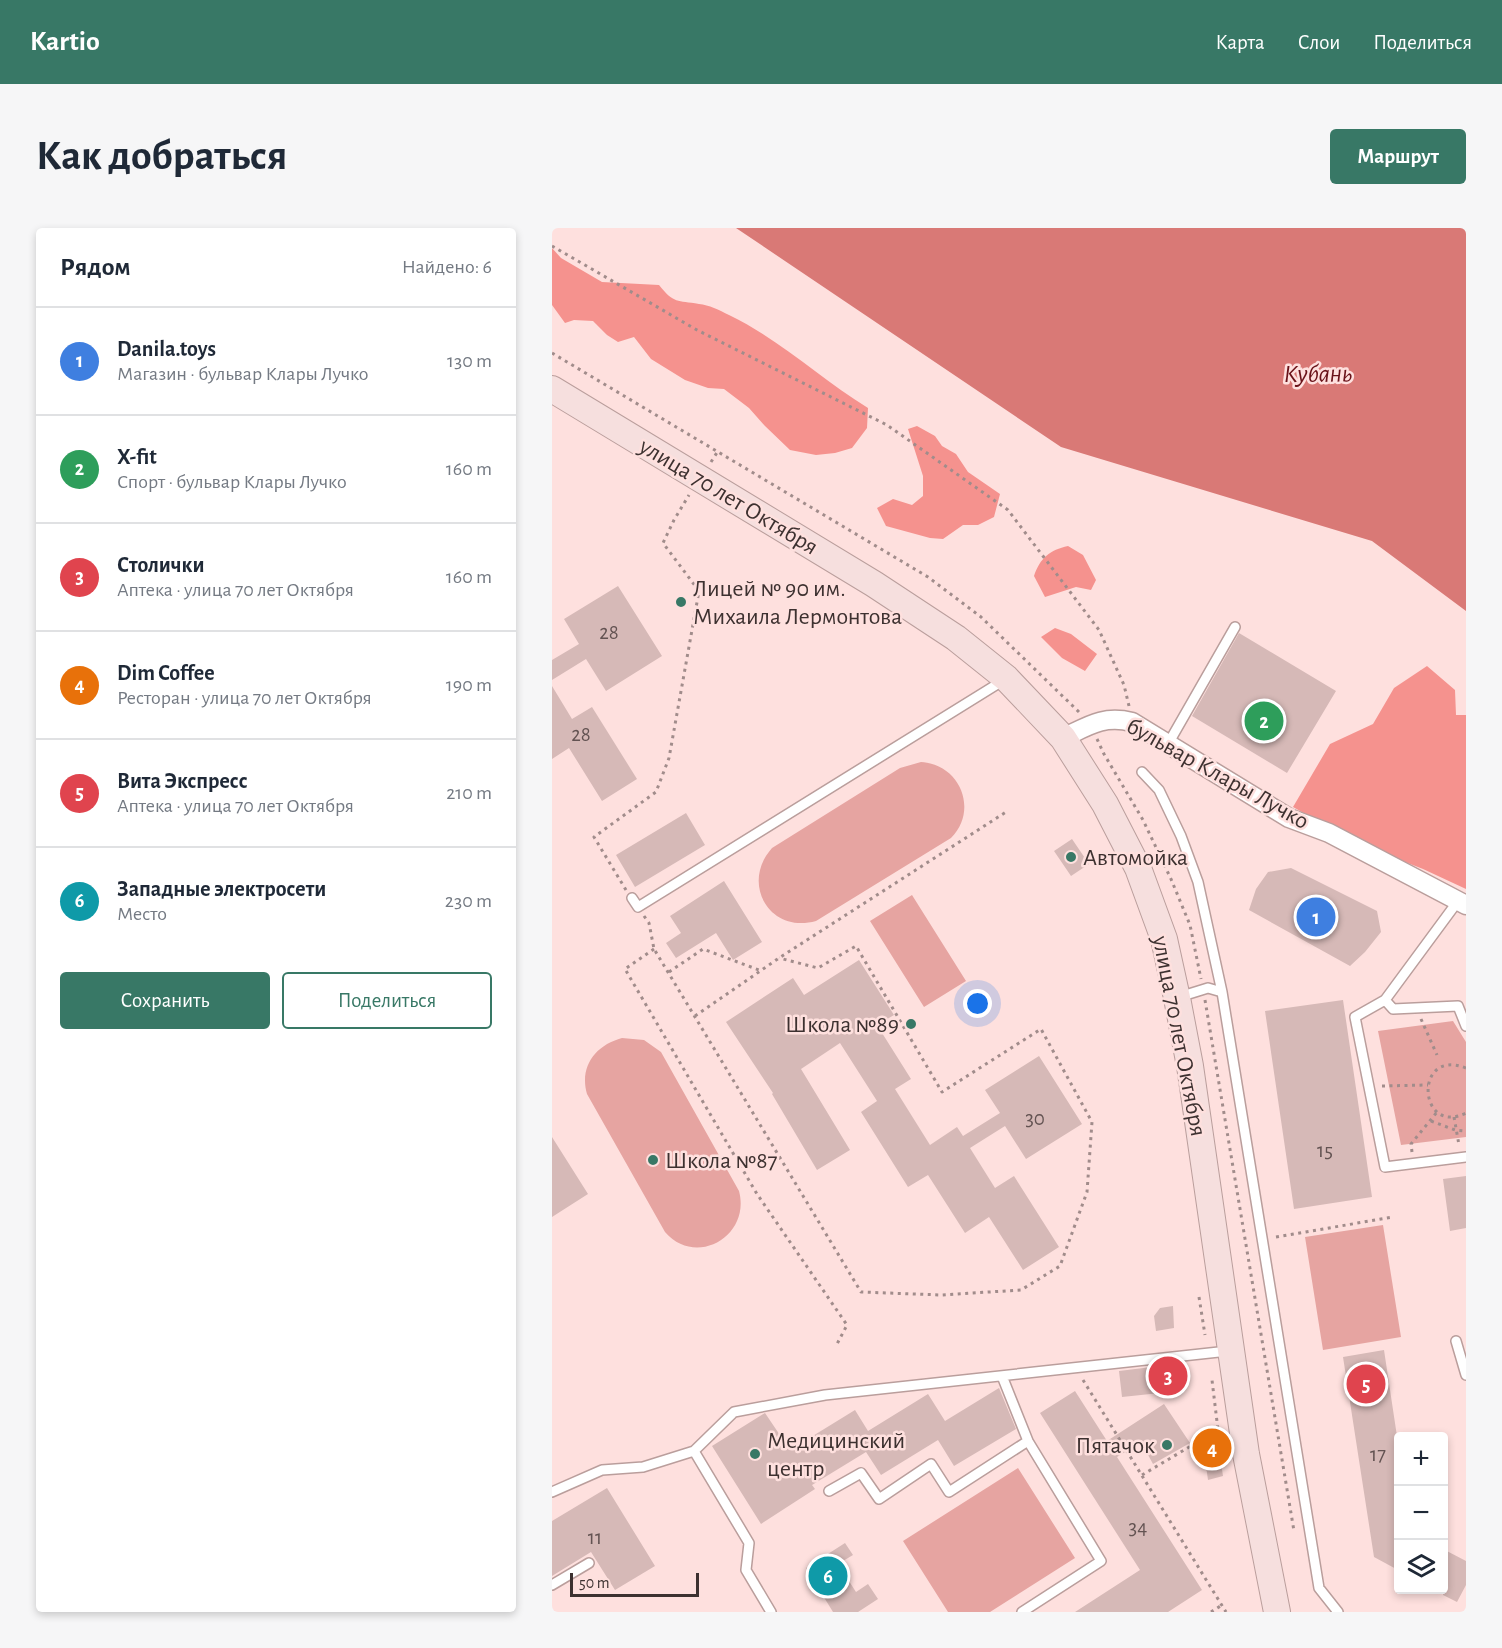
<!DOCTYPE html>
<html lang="ru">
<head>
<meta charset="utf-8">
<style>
  :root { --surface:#fff; --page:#f6f6f7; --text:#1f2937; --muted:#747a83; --line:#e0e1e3; --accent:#387866 }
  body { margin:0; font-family:"Alegreya Sans",sans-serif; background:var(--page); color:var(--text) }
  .controls { position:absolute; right:18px; bottom:18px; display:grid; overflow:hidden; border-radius:6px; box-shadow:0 3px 9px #0003 }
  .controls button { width:54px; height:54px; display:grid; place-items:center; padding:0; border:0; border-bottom:2px solid var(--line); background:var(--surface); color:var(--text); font:30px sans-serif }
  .scale { position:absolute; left:18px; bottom:15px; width:129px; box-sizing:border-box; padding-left:6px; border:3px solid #3d3130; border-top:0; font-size:16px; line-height:21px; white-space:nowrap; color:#3d3130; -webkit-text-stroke:4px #fee0de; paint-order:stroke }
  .you { position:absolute; left:426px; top:776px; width:21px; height:21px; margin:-15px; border:4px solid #fff; border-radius:50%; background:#1a73e8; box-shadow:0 0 0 9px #1a73e833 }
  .badge { display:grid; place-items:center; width:39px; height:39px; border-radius:50%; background:var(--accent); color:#fff; font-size:20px; font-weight:700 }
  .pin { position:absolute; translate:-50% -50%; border:3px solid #fff; box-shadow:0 2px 6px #0006 }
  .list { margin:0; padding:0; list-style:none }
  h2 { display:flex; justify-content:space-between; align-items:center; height:78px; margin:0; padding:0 24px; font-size:26px }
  h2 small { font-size:20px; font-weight:400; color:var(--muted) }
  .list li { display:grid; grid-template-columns:39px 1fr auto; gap:18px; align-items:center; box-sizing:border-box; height:108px; padding:0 24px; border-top:2px solid var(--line) }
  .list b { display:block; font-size:22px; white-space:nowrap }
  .list p { margin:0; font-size:20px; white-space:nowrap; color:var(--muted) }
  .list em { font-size:20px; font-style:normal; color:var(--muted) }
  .actions { display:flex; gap:12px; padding:18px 24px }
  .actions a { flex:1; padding:14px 0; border:2px solid var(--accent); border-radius:6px; text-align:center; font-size:21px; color:var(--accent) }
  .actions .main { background:var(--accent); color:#fff }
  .icon { flex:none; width:33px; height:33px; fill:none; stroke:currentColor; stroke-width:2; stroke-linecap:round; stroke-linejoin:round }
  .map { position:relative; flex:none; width:914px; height:1384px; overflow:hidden; border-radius:6px }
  header { display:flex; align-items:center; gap:36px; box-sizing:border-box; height:84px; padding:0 30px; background:var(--accent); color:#fff }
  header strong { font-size:28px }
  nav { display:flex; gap:33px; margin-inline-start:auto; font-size:21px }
  .intro { display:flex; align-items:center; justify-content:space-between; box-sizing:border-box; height:144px; padding:0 36px }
  h1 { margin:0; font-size:42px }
  .button { padding:15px 27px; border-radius:6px; background:var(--accent); color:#fff; font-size:21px; font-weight:700 }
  main { display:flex; gap:36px; padding:0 36px }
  aside { flex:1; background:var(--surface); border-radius:6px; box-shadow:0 3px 9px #0003 }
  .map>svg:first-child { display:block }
  .green { fill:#e6a4a1 }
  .forest { fill:#f5928e }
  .water { fill:#d97976 }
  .building { fill:#d6b9b7 }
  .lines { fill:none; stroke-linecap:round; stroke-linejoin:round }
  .lane-casing { stroke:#ba9e9c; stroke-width:12 }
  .street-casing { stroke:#ba9e9c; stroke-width:21 }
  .secondary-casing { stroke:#ba9e9c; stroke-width:28 }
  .path { stroke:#a18c8b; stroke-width:3; stroke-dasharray:3 4.5; stroke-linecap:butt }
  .lane { stroke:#fff; stroke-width:9 }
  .street { stroke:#fff; stroke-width:18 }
  .secondary { stroke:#f6dfde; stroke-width:26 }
  .poi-dot { fill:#387866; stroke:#fee0de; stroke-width:2 }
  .labels { text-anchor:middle; stroke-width:5; stroke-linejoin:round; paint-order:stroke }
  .number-label { font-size:21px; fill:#635352 }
  .street-label { font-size:24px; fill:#3d3130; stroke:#fee0de }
  .poi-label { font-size:24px; fill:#3d3130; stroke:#fee0de; text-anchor:start }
  .water-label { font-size:26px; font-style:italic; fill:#6a1219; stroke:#fee0de }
</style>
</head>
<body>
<header>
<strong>Kartio</strong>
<nav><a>Карта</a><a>Слои</a><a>Поделиться</a></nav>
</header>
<div class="intro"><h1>Как добраться</h1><a class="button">Маршрут</a></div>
<main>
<aside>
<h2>Рядом<small>Найдено: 6</small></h2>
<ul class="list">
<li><span class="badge" style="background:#3f7fe0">1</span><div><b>Danila.toys</b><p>Магазин · бульвар Клары Лучко</p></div><em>130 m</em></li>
<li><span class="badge" style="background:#2e9e5b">2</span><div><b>X-fit</b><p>Спорт · бульвар Клары Лучко</p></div><em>160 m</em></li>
<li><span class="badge" style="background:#e0444e">3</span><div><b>Столички</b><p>Аптека · улица 70 лет Октября</p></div><em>160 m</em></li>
<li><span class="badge" style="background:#e8710a">4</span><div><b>Dim Coffee</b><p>Ресторан · улица 70 лет Октября</p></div><em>190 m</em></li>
<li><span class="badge" style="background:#e0444e">5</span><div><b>Вита Экспресс</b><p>Аптека · улица 70 лет Октября</p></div><em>210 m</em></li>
<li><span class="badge" style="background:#0f9aa8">6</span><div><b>Западные электросети</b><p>Место</p></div><em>230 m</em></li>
</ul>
<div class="actions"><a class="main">Сохранить</a><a>Поделиться</a></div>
</aside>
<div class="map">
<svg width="914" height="1384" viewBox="0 0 914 1384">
  <rect width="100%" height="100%" fill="#fee0de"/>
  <path class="green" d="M 369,534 C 408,536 427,582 399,610 L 264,693 C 218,706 188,656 220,620 L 348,540 Z
    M 360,667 L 414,753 L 372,779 L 318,693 Z
    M 901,793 L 914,814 L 914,909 L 849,917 L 826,803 Z
    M 70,810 L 92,812 L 109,824 L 187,963 C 199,1008 144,1040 113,1004 L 35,866 C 27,838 44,817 70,810 Z
    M 831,997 L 849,1109 L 771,1122 L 753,1009 Z
    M 466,1240 L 523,1330 L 438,1384 L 396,1384 L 351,1313 Z"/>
  <path class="forest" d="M 0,20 L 9,30 L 50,54 L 107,57 C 122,76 125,72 147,76 C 157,77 167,82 177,87 C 227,111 269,151 316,180 L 315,200 L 300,220 L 283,225 L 264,227 L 238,222 L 213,198 L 197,180 L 172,161 L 156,160 L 133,152 L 99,131 L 82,109 L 66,114 L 55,107 L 41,93 L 22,92 L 13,95 L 0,77 Z
    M 365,198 L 383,208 L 390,218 L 404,226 L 416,244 L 448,266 L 442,289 L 426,297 L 411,297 L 391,311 L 378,310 L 334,298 L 325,280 L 341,271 L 360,277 L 371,268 L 371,248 L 356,201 Z
    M 516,318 L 531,327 L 544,352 L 539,362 L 524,359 L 493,369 L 482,348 C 488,330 498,322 516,318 Z
    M 503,400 L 519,406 L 545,426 L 533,443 L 510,430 L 489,409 Z
    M 875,438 L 903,462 L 904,487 L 914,487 L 914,661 L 871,641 L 807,616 L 741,579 L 778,516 L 821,496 L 842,460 Z"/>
  <path class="water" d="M 184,0 L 914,0 L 914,383 L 820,313 L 509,219 Z"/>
  <path class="building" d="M 66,358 L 110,428 L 54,463 L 34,431 L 0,452 L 0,432 L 27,416 L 12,391 Z
    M 687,405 L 784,463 L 735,545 L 640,488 Z
    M 0,458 L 20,491 L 40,479 L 85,551 L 50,573 L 17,520 L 0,531 Z
    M 134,585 L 153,617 L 83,659 L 64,627 Z
    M 520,611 L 537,636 L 519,648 L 502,623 Z
    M 739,640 L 825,683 L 829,704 L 813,724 L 798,738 L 697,682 L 704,661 L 716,644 Z
    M 172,653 L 210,714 L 181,732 L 164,705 L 124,730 L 114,715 L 129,705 L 118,688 Z
    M 307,732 L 342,787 L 325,797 L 359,851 L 343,861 L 378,917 L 405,899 L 411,908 L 448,885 L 433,862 L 487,828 L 530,896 L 474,931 L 453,898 L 418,920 L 443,960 L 462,948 L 507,1019 L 471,1042 L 437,989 L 413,1005 L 376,947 L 356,959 L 309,884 L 325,873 L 288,815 L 249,841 L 298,922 L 265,942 L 220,866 L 221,865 L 174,794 L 241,750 L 252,767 Z
    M 791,772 L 820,969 L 742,981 L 713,783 Z
    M 0,909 L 36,966 L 0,989 Z
    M 914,948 L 914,1000 L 898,1003 L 891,951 Z
    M 621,1078 L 622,1100 L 604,1103 L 602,1088 L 608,1080 Z
    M 832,1122 L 846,1215 L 846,1342 L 822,1329 L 791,1129 Z
    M 624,1136 L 627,1163 L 570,1169 L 567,1143 Z
    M 447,1160 L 464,1201 L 402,1238 L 386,1212 L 329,1247 L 314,1224 L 260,1257 L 263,1261 L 209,1296 L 160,1218 L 213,1185 L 238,1222 L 303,1182 L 316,1203 L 376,1166 L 393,1193 Z
    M 523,1163 L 555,1213 L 612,1176 L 638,1215 L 601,1236 L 589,1214 L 565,1229 L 650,1362 L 616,1384 L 523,1384 L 588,1342 L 488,1185 Z
    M 666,1215 L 671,1248 L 656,1252 L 651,1217 Z
    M 55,1260 L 103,1338 L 63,1362 L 39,1324 L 0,1348 L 0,1293 Z
    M 293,1315 L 301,1327 L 286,1336 L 304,1364 L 316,1356 L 326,1371 L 306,1384 L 281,1384 L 254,1340 Z
    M 891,1321 L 914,1333 L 914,1357 L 905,1374 L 891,1367 Z"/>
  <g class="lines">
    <defs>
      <path id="lane" d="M 616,516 L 683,399
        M 590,544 L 607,562 L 629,608 L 646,654 L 670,764
        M 80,670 L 86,679 L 452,452
        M 906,673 L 833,772 L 803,789 L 833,939 L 914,929
        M 627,769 L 656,760 L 670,764 L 767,1360 L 786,1384
        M 833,772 L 841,781 L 906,778 L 914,798
        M 904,1113 L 914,1147
        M 450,1148 L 476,1213 L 549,1333 L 470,1384
        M 277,1263 L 309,1245 L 327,1271 L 379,1236 L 397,1264 L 476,1213
        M 0,1264 L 50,1242 L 91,1239 L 142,1223
        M 0,1357 L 37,1335
        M 219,1384 L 194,1342 L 197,1315 L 142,1223 L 182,1184 L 273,1167 L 676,1123"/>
      <path id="street" d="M 511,510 C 536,498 551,487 580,494 L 737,590 L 777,605 L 914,677"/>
      <path id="secondary" d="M 0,161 L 322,356 L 404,410 L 454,450 L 511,510 L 553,576 L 586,640 L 612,711 L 625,770 L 638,838 L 694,1226 L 725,1384"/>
    </defs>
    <use href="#lane" class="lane-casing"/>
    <use href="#street" class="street-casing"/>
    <use href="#secondary" class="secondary-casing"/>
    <path class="path" d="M 0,18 L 145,102 L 335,197 L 456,282 L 547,402 L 572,457 L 577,478
      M 0,125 L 376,349 L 429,389 L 527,484
      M 159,234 L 166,223
      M 545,511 L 552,526 L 591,592 L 619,651 L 638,697 L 649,751
      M 74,662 L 42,609 L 104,564 L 117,530 L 147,363 L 111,315 L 122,292 L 137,267
      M 92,688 L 97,695 L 102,721 L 309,1064 L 389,1067 L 469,1062 L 508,1038 L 535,964 L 540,894 L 489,801 L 390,864 L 304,718 L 266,740 L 227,730
      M 102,721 L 73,741 L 205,966 L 295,1097 L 285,1116
      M 117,744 L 151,721 L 207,742
      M 653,772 L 742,1303
      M 143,788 L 227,730 L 454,584
      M 869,791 L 885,827
      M 914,840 C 861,819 866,909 914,885
      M 830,858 L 876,857
      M 902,889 L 907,917
      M 879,893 L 903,902 L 914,903
      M 860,924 L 859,916 L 885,884
      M 724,1009 L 841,989
      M 647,1069 L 653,1107
      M 531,1152 L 674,1384
      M 590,1247 L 666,1202 L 660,1152
      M 659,1384 L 670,1377"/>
    <use href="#lane" class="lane"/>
    <use href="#street" class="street"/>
    <use href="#secondary" class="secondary"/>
  </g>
  <g class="poi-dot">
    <circle cx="129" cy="374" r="6"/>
    <circle cx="519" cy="629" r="6"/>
    <circle cx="359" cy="796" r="6"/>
    <circle cx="101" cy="932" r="6"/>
    <circle cx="615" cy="1217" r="6"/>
    <circle cx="203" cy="1226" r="6"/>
  </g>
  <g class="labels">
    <g class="number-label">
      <text x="57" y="411">28</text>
      <text x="29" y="513">28</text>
      <text x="483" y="897">30</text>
      <text x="773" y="929">15</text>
      <text x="826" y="1233">17</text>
      <text x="586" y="1306">34</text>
      <text x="43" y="1316">11</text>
    </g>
    <g class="street-label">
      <text transform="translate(177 268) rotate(31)" y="8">улица 70 лет Октября</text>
      <text transform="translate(666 545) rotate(29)" y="8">бульвар Клары Лучко</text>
      <text transform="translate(628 808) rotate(79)" y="8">улица 70 лет Октября</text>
    </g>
    <g class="poi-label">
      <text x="141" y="368">Лицей № 90 им.<tspan x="141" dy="28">Михаила Лермонтова</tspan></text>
      <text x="531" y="637">Автомойка</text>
      <text x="347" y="804" text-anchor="end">Школа №89</text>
      <text x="113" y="940">Школа №87</text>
      <text x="215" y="1220">Медицинский<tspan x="215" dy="28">центр</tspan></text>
      <text x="603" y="1225" text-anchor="end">Пятачок</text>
    </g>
    <g class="water-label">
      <text x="766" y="154">Кубань</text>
    </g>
  </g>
</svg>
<div class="controls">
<button>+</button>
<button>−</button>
<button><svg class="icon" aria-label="layers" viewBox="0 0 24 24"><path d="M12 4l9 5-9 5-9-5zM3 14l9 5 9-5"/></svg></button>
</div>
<div class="scale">50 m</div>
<div class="you"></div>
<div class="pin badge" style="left:764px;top:689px;background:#3f7fe0">1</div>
<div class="pin badge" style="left:712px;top:493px;background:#2e9e5b">2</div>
<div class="pin badge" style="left:616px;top:1148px;background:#e0444e">3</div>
<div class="pin badge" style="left:660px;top:1220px;background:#e8710a">4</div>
<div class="pin badge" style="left:814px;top:1156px;background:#e0444e">5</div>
<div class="pin badge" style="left:276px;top:1348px;background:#0f9aa8">6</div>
</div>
</main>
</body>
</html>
